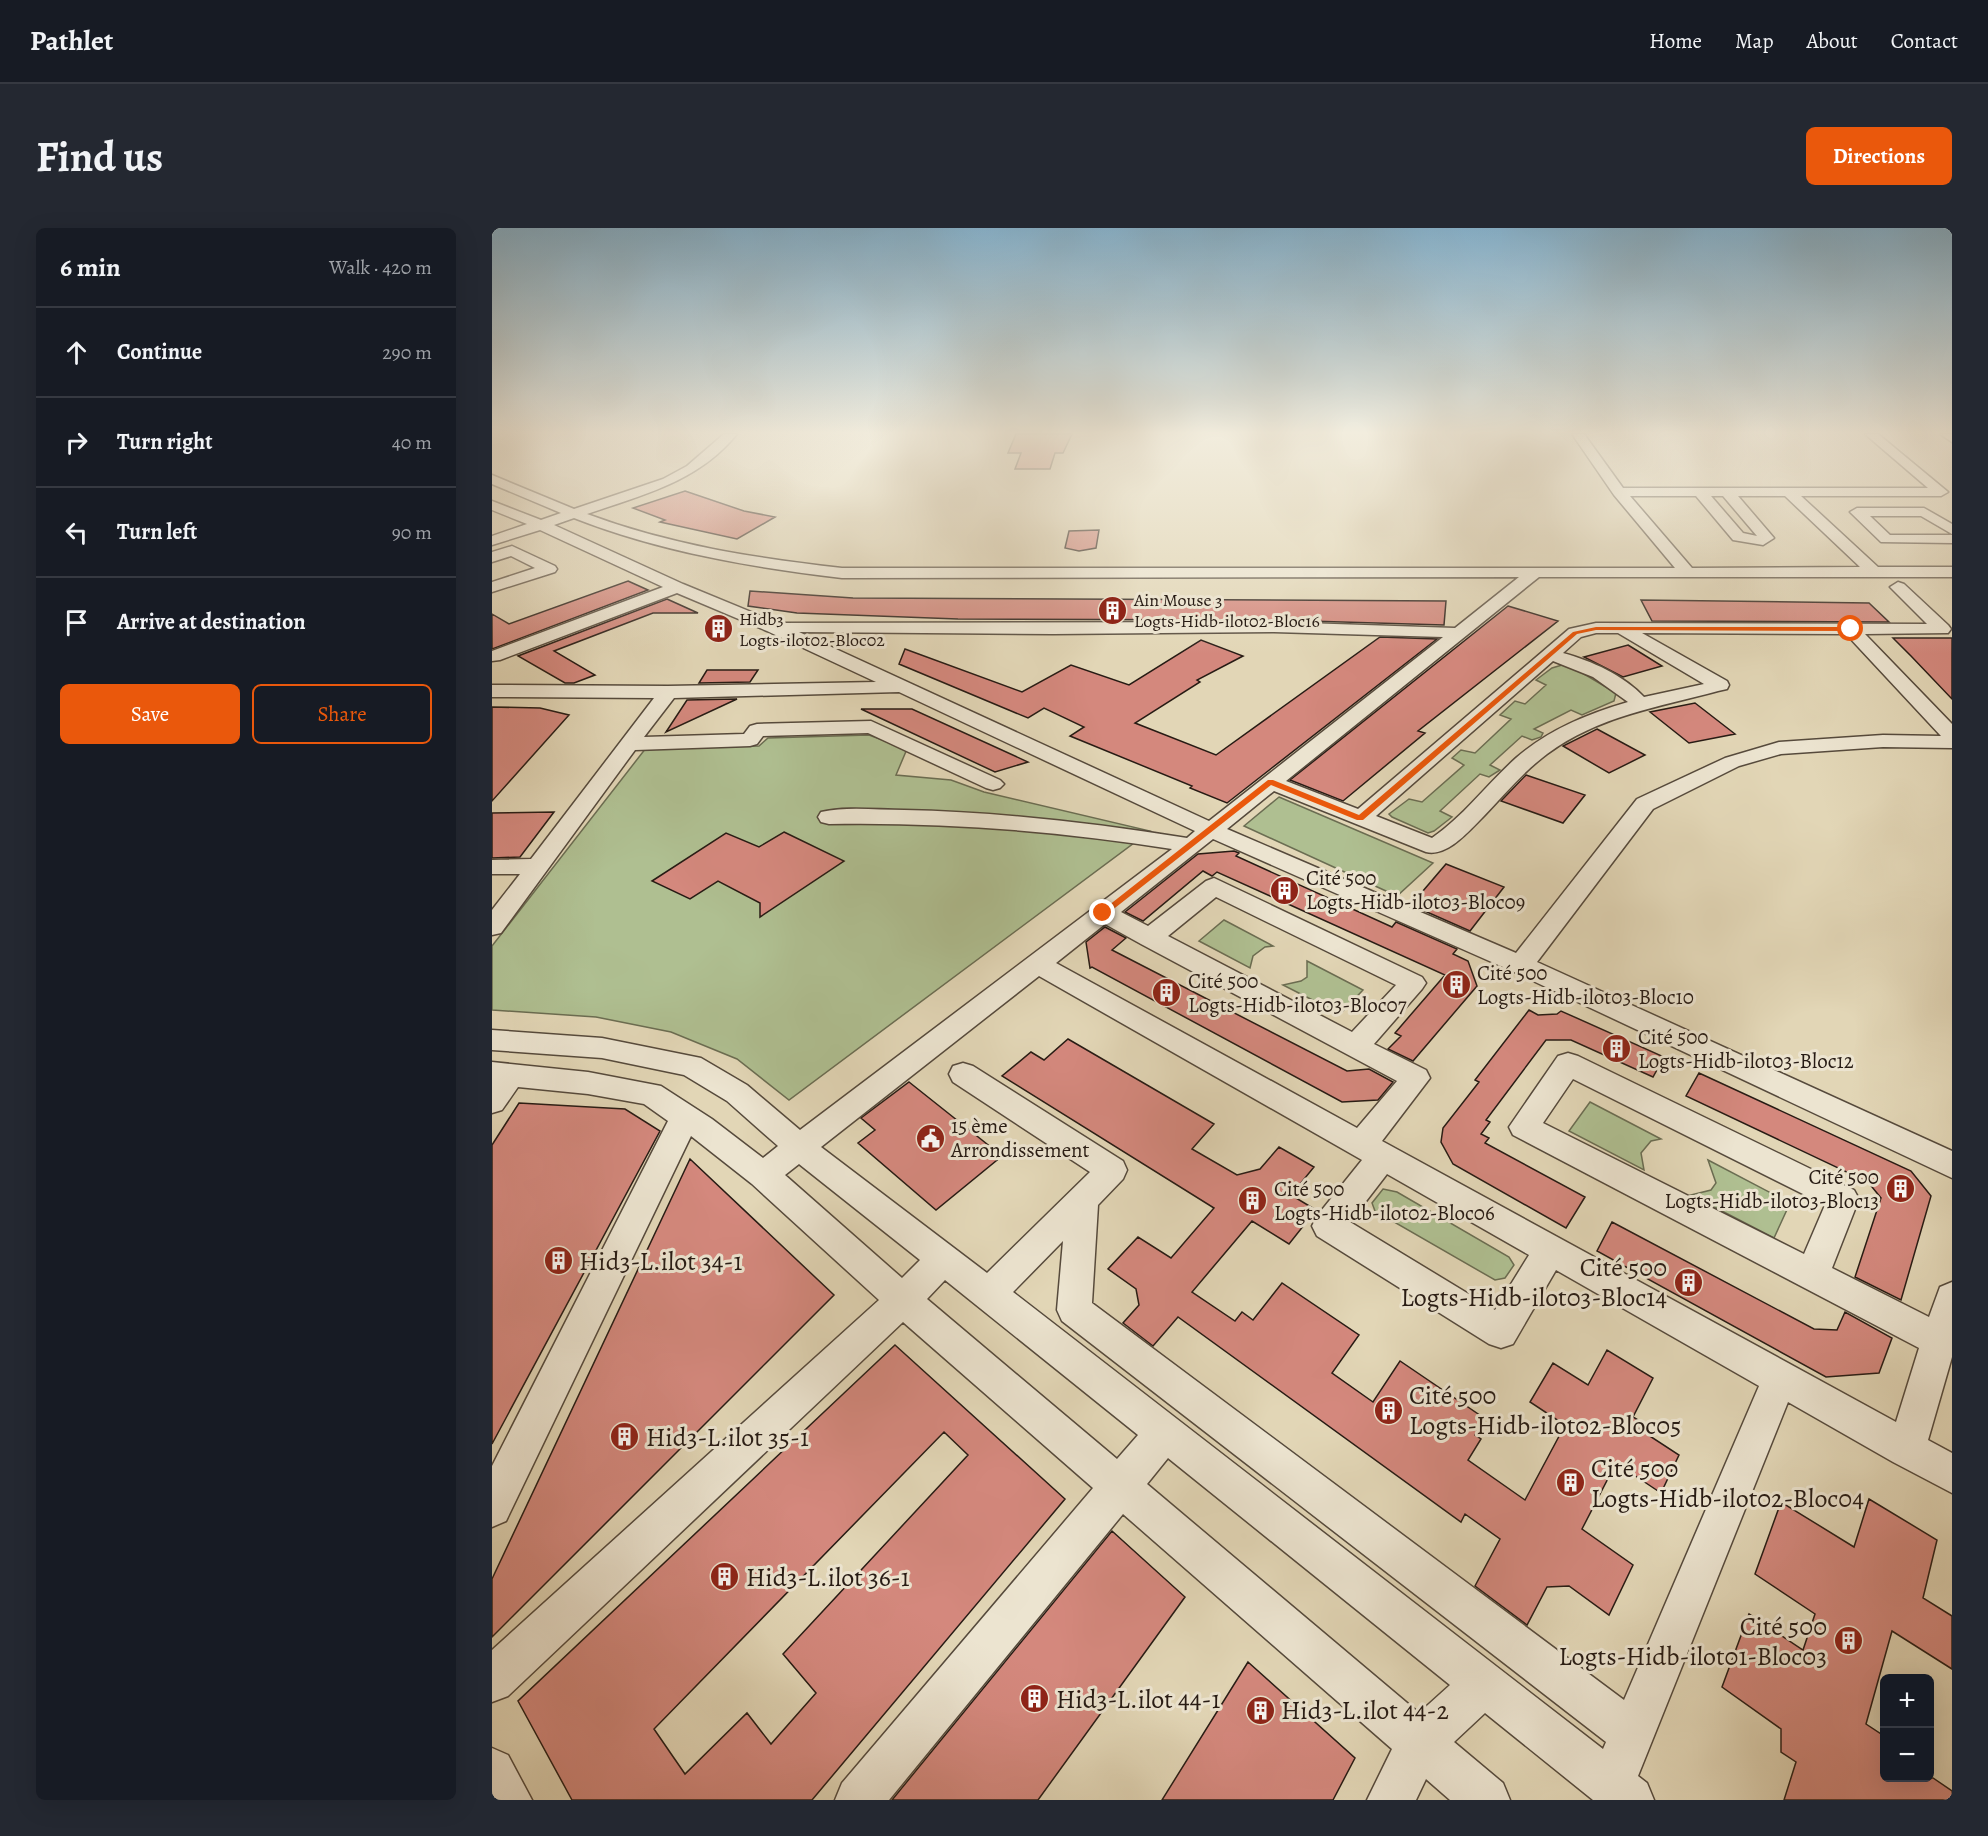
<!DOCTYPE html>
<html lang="en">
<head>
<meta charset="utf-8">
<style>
  :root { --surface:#171b24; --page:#242831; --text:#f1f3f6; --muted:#9ea1a6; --line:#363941; --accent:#ea580c }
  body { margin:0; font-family:Alegreya,serif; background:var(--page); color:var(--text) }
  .controls { position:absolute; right:18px; bottom:18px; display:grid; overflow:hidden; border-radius:9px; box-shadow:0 6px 24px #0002 }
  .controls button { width:54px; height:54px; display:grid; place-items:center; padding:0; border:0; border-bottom:2px solid var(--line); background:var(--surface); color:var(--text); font:30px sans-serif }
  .stop { position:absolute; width:18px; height:18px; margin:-14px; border:4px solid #ea580c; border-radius:50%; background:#fff }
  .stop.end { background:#ea580c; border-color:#fff; box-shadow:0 2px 6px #0008 }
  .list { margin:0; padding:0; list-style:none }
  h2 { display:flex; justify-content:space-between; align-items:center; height:78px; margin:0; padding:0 24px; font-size:26px }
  h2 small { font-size:20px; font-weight:400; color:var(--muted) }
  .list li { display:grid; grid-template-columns:39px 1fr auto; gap:18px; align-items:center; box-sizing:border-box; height:90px; padding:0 24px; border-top:2px solid var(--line) }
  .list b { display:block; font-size:22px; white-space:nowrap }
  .list em { font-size:20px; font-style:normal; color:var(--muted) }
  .actions { display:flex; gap:12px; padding:18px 24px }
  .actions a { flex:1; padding:14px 0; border:2px solid var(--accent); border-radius:9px; text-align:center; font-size:21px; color:var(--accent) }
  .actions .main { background:var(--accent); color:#fff }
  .icon { flex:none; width:33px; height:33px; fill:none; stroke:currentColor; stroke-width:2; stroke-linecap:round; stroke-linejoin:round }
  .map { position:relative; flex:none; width:1460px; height:1572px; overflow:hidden; border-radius:9px }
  header { display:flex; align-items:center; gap:36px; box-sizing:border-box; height:84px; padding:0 30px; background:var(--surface); border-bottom:2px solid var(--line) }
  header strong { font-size:28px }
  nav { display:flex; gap:33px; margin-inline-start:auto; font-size:21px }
  .intro { display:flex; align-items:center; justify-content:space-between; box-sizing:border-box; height:144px; padding:0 36px }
  h1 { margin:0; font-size:42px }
  .button { padding:15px 27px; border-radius:9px; background:var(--accent); color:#fff; font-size:21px; font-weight:700 }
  main { display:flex; gap:36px; padding:0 36px }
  aside { flex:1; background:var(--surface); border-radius:9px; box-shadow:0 6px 24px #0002 }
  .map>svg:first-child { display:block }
  .green { fill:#afbf91; stroke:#6b6d52; stroke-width:1.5 }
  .building { fill:#d4887d; stroke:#271b14; stroke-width:1.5; fill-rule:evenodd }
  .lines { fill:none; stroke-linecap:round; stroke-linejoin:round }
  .minor-casing { stroke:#564a3c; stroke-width:3 }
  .minor { fill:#ece4d0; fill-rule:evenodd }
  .route { fill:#ea580c }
  .labels { text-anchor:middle; stroke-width:6; stroke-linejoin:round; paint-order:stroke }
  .far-poi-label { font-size:18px; fill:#271b14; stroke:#ece4d0; text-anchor:start }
  .poi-label { font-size:21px; fill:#271b14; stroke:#ece4d0; text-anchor:start }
  .near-poi-label { font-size:26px; fill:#271b14; stroke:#ece4d0; text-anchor:start }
</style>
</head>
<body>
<header>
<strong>Pathlet</strong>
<nav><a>Home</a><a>Map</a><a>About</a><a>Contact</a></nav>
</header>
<div class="intro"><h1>Find us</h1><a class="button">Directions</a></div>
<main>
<aside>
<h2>6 min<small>Walk · 420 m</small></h2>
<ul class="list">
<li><svg class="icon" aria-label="ahead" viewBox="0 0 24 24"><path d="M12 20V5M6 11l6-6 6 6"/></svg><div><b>Continue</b></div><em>290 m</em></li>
<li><svg class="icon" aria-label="right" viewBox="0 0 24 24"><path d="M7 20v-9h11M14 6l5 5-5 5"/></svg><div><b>Turn right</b></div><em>40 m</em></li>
<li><svg class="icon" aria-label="left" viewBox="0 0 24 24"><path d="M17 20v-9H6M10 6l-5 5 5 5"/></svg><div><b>Turn left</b></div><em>90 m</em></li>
<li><svg class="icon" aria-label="arrive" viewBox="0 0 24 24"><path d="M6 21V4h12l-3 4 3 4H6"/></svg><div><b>Arrive at destination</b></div></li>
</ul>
<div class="actions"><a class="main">Save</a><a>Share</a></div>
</aside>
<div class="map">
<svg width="1460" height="1572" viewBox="0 0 1460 1572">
  <rect width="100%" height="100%" fill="#e2d6b6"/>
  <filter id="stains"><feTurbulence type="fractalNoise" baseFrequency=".00333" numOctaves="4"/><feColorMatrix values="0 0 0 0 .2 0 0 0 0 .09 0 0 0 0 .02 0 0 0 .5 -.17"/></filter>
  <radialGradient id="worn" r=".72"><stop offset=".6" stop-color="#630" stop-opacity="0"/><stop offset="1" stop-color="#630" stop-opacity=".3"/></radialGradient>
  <path class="green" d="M 1070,437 L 1077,437 L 1124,465 L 1122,473 L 1090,487 L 1079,482 L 1042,501 L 1051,505 L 1049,509 L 1040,512 L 1030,508 L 998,537 L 1008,542 L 997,549 L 988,546 L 948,583 L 960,589 L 942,603 L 936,605 L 900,589 L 897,586 L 917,571 L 930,574 L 972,537 L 960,530 L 969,522 L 983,525 L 1019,491 L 1008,487 L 1023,473 L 1033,476 L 1054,457 L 1044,452 L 1060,440 Z
    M 377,507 L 415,521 L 404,547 L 459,552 L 492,564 L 658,603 L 297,872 L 245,831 L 179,804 L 104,789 L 0,782 L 0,718 L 154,520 L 267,518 L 276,510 Z
    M 787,569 L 941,635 L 905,668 L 752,598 Z
    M 732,692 L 781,718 L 773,719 L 761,728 L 758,740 L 707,713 Z
    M 815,733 L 871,762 L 848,786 L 791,757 L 809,753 L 815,749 Z
    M 1098,874 L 1169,911 L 1159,913 L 1149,925 L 1152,942 L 1077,903 Z
    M 1216,932 L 1298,975 L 1282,1010 L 1199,967 L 1219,962 L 1224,955 Z
    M 891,961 L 905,964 L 1017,1029 L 1022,1037 L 1013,1050 L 1003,1052 L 883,983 L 880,975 Z"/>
  <path class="building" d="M 524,206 L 580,206 L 571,225 L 563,225 L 558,241 L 523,241 L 529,225 L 516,225 Z
    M 193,263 L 252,283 L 283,289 L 245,311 L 168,294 L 173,292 L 141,280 Z
    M 607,302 L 604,320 L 587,323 L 573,320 L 577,303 Z
    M 136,353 L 156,362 L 0,421 L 0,386 L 17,396 Z
    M 258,363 L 361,370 L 954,373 L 952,397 L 782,392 L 466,391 L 305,385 L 256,378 Z
    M 175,371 L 206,385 L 161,385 L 62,423 L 103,447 L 82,455 L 73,455 L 26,428 Z
    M 1149,372 L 1377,375 L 1397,394 L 1160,393 Z
    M 1016,378 L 1066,393 L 926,503 L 933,505 L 851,573 L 798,552 Z
    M 888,409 L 945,411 L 735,575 L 698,560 L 700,558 L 578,508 L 592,499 L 552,480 L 536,490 L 407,436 L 413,421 L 530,464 L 579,437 L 637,457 L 709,412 L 751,428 L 705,452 L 708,454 L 643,495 L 724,527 Z
    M 1401,410 L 1460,410 L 1460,471 L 1419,428 Z
    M 1136,417 L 1170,438 L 1131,449 L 1092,429 Z
    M 215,442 L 266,442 L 258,454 L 207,455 Z
    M 245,471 L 174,504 L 195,472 Z
    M 1203,475 L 1243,506 L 1197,515 L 1158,484 Z
    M 0,479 L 48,480 L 77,487 L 0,573 Z
    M 369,481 L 420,481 L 536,534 L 503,544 Z
    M 1105,501 L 1153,527 L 1117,545 L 1071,518 Z
    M 1034,547 L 1093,567 L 1071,595 L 1009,573 Z
    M 62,584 L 28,629 L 0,630 L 0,585 Z
    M 292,604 L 352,633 L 268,689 L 268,675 L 226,653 L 198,671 L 160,653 L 234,605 L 267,619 Z
    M 742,623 L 747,625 L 744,628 L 900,699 L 904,694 L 965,721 L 961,726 L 976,733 L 985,758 L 921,833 L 896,821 L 909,808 L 903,805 L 953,747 L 725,644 L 720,648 L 711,643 L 651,693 L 633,684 L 706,626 Z
    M 954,636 L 1012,659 L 978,703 L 919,677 Z
    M 613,699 L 634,710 L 620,722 L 855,843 L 877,841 L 901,854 L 886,872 L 850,874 L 600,739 L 598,740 L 594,714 Z
    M 1037,782 L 1046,787 L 1065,786 L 1069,783 L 1172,829 L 1161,849 L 1079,812 L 1054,812 L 994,892 L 998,894 L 989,906 L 997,910 L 993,915 L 1093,969 L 1074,1000 L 961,936 L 949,914 L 951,900 L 987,854 L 983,852 Z
    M 576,811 L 722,896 L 700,921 L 745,947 L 768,941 L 787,919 L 822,939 L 799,967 L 824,982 L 797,1016 L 760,993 L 700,1064 L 743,1093 L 750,1084 L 761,1092 L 790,1055 L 867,1107 L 840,1145 L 881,1174 L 908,1133 L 992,1190 L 983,1207 L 989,1211 L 976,1232 L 1033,1272 L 1073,1197 L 1038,1174 L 1061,1135 L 1096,1157 L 1115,1122 L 1161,1150 L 1141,1189 L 1151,1195 L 1147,1201 L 1187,1227 L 1169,1265 L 1124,1235 L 1090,1301 L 1141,1337 L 1117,1387 L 1077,1358 L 1055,1359 L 1035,1397 L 983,1358 L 1008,1311 L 973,1286 L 969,1294 L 686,1089 L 661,1118 L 631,1095 L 647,1077 L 644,1061 L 616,1041 L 646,1009 L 679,1030 L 722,980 L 510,848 L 539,824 L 552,832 Z
    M 1207,845 L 1419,943 L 1439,968 L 1409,1072 L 1363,1049 L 1389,970 L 1376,954 L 1194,868 Z
    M 417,854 L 510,928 L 444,982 L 366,915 L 383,902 L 369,890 Z
    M 27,875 L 133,881 L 168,903 L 0,1216 L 0,917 Z
    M 198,931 L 342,1067 L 0,1409 L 0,1351 Z
    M 1120,994 L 1322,1101 L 1345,1102 L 1353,1084 L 1400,1110 L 1387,1145 L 1334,1149 L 1105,1023 Z
    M 403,1117 L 573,1271 L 320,1572 L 80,1572 L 26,1473 ZM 452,1204 L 476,1227 L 291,1426 L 324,1465 L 279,1516 L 255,1485 L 193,1546 L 162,1501 Z
    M 1377,1271 L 1445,1312 L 1431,1370 L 1460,1388 L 1460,1441 L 1400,1403 L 1374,1496 L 1392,1508 L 1392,1550 L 1441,1550 L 1460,1563 L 1460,1572 L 1292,1572 L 1304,1534 L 1289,1524 L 1289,1501 L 1230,1459 L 1257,1386 L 1311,1422 L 1323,1386 L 1263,1346 L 1289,1274 L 1362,1319 Z
    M 620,1303 L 693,1369 L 546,1572 L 400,1572 Z
    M 756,1434 L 863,1530 L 841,1572 L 670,1572 Z"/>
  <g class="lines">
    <defs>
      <path id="minor" d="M 232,206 L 245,206 C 207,253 151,267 95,286 C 178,317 262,330 350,340 L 1183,340 L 1122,267 L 1080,206 L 1092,206 L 1131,260 L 1436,260 L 1373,206 L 1386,206 L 1456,264 L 1449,268 L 1309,268 L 1386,339 L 1460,339 L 1460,349 L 1047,349 L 794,553 L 866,581 L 1077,401 L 1104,395 L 1435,396 L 1398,359 L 1406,354 L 1412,356 L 1456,397 L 1459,401 L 1456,405 L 1373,406 L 1460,496 L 1460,520 L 1391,519 L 1289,526 L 1247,538 L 1161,581 L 1045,734 L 1460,923 L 1460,950 L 1020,743 L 721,611 L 629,684 L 656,698 L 714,653 L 722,650 L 930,749 L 934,755 L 930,761 L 882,816 L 934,842 L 938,850 L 890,913 L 1404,1194 L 1427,1120 L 1021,907 L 1017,899 L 1066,828 L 1076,825 L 1086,828 L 1362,962 L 1367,971 L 1340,1040 L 1437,1089 L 1448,1059 L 1460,1054 L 1460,1129 L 1436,1212 L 1460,1225 L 1460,1265 L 1401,1234 L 1296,1174 L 1146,1548 L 1155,1555 L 1162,1572 L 1101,1572 L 993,1485 L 962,1514 L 1011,1555 L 1018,1572 L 958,1572 L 934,1551 L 924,1572 L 875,1572 L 900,1521 L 631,1286 L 397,1572 L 343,1572 L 350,1555 L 601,1260 L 411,1094 L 16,1468 L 0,1474 L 0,1422 L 387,1072 L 260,956 L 199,908 L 14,1293 L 0,1299 L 0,1238 L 176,893 L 152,876 L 96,866 L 26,859 L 10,882 L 0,885 L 0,834 L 96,844 L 169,858 L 220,891 L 271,930 L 286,918 L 235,873 L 192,847 L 110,830 L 0,822 L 0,802 L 110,810 L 209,830 L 255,857 L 308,902 L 680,621 C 566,603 452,594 337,596 L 329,594 L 326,589 L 329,584 C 355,578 385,582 412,582 C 507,584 601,595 695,610 L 703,603 L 407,464 L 182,470 L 152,509 L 252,506 L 258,498 L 265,496 L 379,493 L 508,552 L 512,556 L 508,560 L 501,562 L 494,560 L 376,505 L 271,508 L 265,516 L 258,518 L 143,522 L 9,705 L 0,707 L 0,682 L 28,646 L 0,646 L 0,632 L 39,631 L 162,470 L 0,469 L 0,457 L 176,458 L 384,454 L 275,403 L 185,365 L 8,432 L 0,433 L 0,423 L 171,359 L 48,302 L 0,317 L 0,308 L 35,296 L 0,282 L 0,273 L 49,292 L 69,285 L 0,256 L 0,247 L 82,281 L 171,251 L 195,238 ZM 1138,268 L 1204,268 L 1241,312 L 1271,317 L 1282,310 L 1246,268 L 1293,268 L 1368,339 L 1200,340 ZM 1219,268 L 1231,268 L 1265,308 L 1251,305 ZM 82,290 C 169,324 258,339 350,350 L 1027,349 L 963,400 L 782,394 L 286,395 L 191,356 L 62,297 ZM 307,404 L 561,406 L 782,404 L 951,409 L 717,593 ZM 1104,405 L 1126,405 L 1212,456 L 1152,469 C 1131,447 1100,433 1071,425 L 1089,409 ZM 1150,405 L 1354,406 L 1449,508 L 1391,507 L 1287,514 L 1233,530 L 1145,571 L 1024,725 L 735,601 L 782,563 L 934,624 C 955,629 976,604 990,590 C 1011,568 1031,544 1055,526 C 1106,488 1167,479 1226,463 L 1235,461 L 1237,457 L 1235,453 ZM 1061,433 L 1101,449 L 1136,474 C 1095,486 1056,502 1024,530 C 995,556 972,588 940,610 L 884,588 ZM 724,669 L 904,757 L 860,804 L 676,708 ZM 613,696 L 649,716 L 905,853 L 865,900 L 564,735 ZM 547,748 L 870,932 L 825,988 L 820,998 L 825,1008 L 997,1116 L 1009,1120 L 1021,1116 L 1064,1042 L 1267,1158 L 1132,1472 L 600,1075 L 606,977 L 631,951 L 635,942 L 631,933 L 481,838 L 471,835 L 461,838 L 457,846 L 461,854 L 598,944 L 495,1045 L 329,919 ZM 1081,851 L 1333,977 L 1312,1026 L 1051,895 ZM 307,936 L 428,1032 L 410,1050 L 293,947 ZM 895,946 L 1037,1027 L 1003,1082 L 858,994 ZM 571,1013 L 565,1082 L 570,1093 L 1114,1514 L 1111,1521 L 521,1064 ZM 453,1052 L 646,1207 L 625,1231 L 435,1071 ZM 676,1230 L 958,1457 L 927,1485 L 655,1256 Z
        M 1448,206 L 1460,206 L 1460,214 Z
        M 1365,280 L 1432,280 L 1460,296 L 1460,306 L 1429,288 L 1378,288 L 1398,307 L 1460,307 L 1460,315 L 1389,314 L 1358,284 Z
        M 20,318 L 63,338 L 65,341 L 63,344 L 0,364 L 0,354 L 43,340 L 19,328 L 0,334 L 0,324 Z
        M 0,1520 L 16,1527 L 40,1572 L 0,1572 Z"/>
    </defs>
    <use href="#minor" class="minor-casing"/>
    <use href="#minor" class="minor"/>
  </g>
  <linearGradient id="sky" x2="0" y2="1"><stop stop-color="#87b6d3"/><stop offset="0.48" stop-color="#f2edde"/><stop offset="1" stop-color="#f2edde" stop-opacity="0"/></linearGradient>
  <rect width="1460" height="426" fill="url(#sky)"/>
  <path class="route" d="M 1104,399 L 1359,399 L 1362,401 L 1359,403 L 1104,402 L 1085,406 L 871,592 L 865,592 L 779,557 L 614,687 L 607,685 L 776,552 L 781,552 L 867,587 L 1081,404 Z"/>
  <defs>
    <symbol id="building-disc" viewBox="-11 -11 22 22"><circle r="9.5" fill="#8f2418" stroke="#ece4d0"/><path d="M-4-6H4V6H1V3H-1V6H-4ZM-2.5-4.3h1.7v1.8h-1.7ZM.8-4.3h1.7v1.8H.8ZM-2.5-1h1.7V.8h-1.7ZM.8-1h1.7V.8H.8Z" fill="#fff"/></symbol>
    <symbol id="civic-disc" viewBox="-11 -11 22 22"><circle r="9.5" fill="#8f2418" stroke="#ece4d0"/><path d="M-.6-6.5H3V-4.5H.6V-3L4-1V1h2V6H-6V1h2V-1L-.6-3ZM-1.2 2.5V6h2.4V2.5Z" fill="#fff"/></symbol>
  </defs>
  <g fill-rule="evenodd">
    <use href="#building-disc" x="604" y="366" width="33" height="33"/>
    <use href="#building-disc" x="210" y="384" width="33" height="33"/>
    <use href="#building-disc" x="776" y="646" width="33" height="33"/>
    <use href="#building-disc" x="948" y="740" width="33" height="33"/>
    <use href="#building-disc" x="658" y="748" width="33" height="33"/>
    <use href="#building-disc" x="1108" y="804" width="33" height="33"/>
    <use href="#civic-disc" x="422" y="894" width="33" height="33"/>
    <use href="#building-disc" x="1392" y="944" width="33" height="33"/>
    <use href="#building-disc" x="744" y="956" width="33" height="33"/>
    <use href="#building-disc" x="50" y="1016" width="33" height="33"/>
    <use href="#building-disc" x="1180" y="1038" width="33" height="33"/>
    <use href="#building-disc" x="880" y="1166" width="33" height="33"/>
    <use href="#building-disc" x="116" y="1192" width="33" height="33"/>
    <use href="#building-disc" x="1062" y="1238" width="33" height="33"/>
    <use href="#building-disc" x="216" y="1332" width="33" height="33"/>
    <use href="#building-disc" x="1340" y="1396" width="33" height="33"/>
    <use href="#building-disc" x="526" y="1454" width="33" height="33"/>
    <use href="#building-disc" x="752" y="1466" width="33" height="33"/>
  </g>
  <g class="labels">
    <g class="far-poi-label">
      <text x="642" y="378">Ain Mouse 3<tspan x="642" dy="21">Logts-Hidb-ilot02-Bloc16</tspan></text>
      <text x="247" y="397">Hidb3<tspan x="247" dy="21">Logts-ilot02-Bloc02</tspan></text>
    </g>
    <g class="poi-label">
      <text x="814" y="657">Cité 500<tspan x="814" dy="24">Logts-Hidb-ilot03-Bloc09</tspan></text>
      <text x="985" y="752">Cité 500<tspan x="985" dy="24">Logts-Hidb-ilot03-Bloc10</tspan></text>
      <text x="696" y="760">Cité 500<tspan x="696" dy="24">Logts-Hidb-ilot03-Bloc07</tspan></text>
      <text x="1146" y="816">Cité 500<tspan x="1146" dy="24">Logts-Hidb-ilot03-Bloc12</tspan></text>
      <text x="459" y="905">15 ème<tspan x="459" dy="24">Arrondissement</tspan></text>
      <text x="1387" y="956" text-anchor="end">Cité 500<tspan x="1387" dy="24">Logts-Hidb-ilot03-Bloc13</tspan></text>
      <text x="782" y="968">Cité 500<tspan x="782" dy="24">Logts-Hidb-ilot02-Bloc06</tspan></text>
    </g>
    <g class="near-poi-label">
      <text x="87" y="1042">Hid3-L.ilot 34-1</text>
      <text x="1175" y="1048" text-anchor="end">Cité 500<tspan x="1175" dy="30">Logts-Hidb-ilot03-Bloc14</tspan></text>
      <text x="917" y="1176">Cité 500<tspan x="917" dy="30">Logts-Hidb-ilot02-Bloc05</tspan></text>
      <text x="154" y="1218">Hid3-L.ilot 35-1</text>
      <text x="1099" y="1249">Cité 500<tspan x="1099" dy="30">Logts-Hidb-ilot02-Bloc04</tspan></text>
      <text x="254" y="1358">Hid3-L.ilot 36-1</text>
      <text x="1335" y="1407" text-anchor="end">Cité 500<tspan x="1335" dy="30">Logts-Hidb-ilot01-Bloc03</tspan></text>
      <text x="564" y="1480">Hid3-L.ilot 44-1</text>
      <text x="789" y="1491">Hid3-L.ilot 44-2</text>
    </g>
  </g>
  <rect width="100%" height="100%" filter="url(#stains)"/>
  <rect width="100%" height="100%" fill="url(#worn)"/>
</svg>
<div class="controls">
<button>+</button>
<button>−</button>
</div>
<div class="stop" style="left:1359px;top:401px"></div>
<div class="stop end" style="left:611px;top:685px"></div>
</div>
</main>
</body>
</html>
